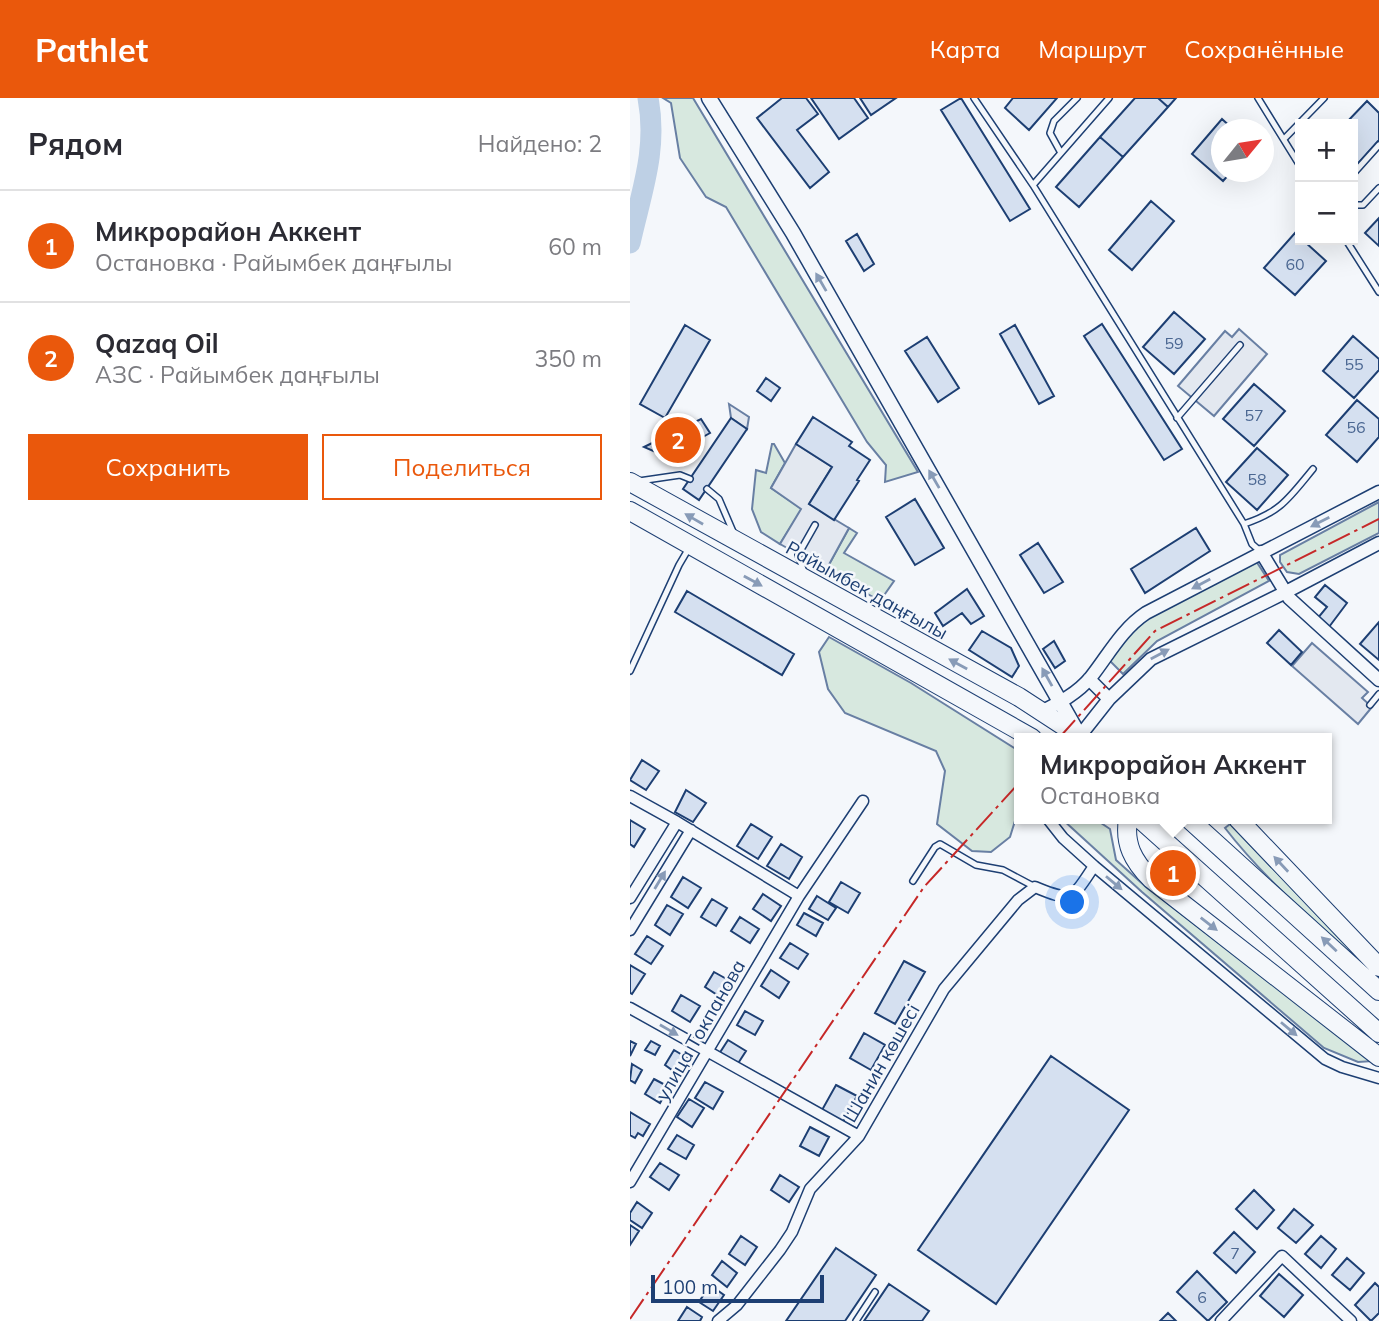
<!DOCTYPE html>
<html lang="ru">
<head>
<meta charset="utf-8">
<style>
  :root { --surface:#fff; --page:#f2f2f3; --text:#2b2b33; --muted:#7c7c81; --line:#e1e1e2; --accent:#ea580c }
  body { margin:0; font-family:Mulish,sans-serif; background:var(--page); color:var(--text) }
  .controls { position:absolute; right:21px; top:21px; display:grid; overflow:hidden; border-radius:0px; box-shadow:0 7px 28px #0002 }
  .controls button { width:63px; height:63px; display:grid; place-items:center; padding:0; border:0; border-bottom:2px solid var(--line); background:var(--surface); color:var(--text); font:35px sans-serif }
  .compass { position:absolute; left:581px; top:21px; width:63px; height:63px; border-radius:50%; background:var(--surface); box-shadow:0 7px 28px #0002; rotate:60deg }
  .scale { position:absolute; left:21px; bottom:18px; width:173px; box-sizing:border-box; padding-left:7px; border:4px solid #1d3f73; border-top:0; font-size:19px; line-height:24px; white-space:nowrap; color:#1d3f73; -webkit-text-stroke:5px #f4f7fb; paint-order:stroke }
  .you { position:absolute; left:443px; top:805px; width:24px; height:24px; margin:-18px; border:5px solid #fff; border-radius:50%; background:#1a73e8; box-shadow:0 0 0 10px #1a73e833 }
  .badge { display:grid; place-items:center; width:46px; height:46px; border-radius:50%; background:var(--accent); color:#fff; font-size:23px; font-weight:700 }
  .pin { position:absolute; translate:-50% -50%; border:4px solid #fff; box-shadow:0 2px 7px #0006 }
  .popup { position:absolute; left:384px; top:635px; width:318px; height:91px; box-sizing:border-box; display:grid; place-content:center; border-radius:0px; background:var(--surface); filter:drop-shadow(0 2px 5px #0005); font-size:23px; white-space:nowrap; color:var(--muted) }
  .popup b { font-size:26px; color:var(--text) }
  .popup::after { content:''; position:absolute; left:50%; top:100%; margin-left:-14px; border:14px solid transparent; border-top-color:var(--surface) }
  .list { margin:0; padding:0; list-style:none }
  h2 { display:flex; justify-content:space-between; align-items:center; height:91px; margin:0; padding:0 28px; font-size:30px }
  h2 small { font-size:23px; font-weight:400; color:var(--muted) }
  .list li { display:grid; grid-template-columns:46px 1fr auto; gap:21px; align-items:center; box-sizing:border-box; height:112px; padding:0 28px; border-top:2px solid var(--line) }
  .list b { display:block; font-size:26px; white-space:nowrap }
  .list p { margin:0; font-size:23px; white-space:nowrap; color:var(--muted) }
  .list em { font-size:23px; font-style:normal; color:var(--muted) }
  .actions { display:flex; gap:14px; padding:21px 28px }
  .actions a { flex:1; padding:16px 0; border:2px solid var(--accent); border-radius:0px; text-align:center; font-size:24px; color:var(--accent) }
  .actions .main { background:var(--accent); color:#fff }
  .map { position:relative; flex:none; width:749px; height:1223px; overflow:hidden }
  header { display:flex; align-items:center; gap:42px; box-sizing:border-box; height:98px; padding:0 35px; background:var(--accent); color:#fff }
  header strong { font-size:33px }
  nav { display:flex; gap:38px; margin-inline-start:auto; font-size:24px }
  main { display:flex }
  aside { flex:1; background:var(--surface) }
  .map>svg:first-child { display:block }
  .green { fill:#d7e8df; stroke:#687fa3; stroke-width:2 }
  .parking { fill:#e3e8f0; stroke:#687fa3; stroke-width:2 }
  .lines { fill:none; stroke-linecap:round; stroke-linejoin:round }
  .river { stroke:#bed0e5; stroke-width:21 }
  .building { fill:#d5e0f0; stroke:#1d3f73; stroke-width:2 }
  .service-casing { stroke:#1d3f73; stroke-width:8 }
  .minor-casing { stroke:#1d3f73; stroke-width:13 }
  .tertiary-casing { stroke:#1d3f73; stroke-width:15 }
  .secondary-casing { stroke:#1d3f73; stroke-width:17 }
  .trunk-casing { stroke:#1d3f73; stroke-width:20 }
  .service { stroke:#f4f7fb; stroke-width:5 }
  .minor { stroke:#f4f7fb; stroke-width:10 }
  .tertiary { stroke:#f4f7fb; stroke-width:12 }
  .secondary { stroke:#f4f7fb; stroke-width:14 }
  .trunk { stroke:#f4f7fb; stroke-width:18 }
  .power { stroke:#c62828; stroke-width:2; stroke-dasharray:24 5 3.5 5; stroke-linecap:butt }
  .oneway { fill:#889bb7 }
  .labels { text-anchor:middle; stroke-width:5; stroke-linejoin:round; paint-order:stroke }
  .number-label { font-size:16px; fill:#4b6792 }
  .street-label { font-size:19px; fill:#1d3f73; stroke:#f4f7fb }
</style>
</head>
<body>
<header>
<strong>Pathlet</strong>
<nav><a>Карта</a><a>Маршрут</a><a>Сохранённые</a></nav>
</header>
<main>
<aside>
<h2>Рядом<small>Найдено: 2</small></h2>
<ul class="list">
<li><span class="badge">1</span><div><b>Микрорайон Аккент</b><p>Остановка · Райымбек даңғылы</p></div><em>60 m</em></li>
<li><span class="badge">2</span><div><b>Qazaq Oil</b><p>АЗС · Райымбек даңғылы</p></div><em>350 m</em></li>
</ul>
<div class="actions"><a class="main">Сохранить</a><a>Поделиться</a></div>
</aside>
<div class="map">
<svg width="749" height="1223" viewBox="0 0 749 1223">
  <rect width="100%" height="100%" fill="#f4f7fb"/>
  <path class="green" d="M 33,0 L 63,0 L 288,374 L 255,384 L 256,367 L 237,344 L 96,109 L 76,99 L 50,60 L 41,5 Z
    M 142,346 L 144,346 L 155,365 L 141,390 L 172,411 L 150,446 L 131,434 L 122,411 L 126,372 L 136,375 Z
    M 749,404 L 749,435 L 669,476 L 657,474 L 650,464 L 650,457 Z
    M 219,430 L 227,435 L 214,455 L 264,483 L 250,503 L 196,472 Z
    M 626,463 L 639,483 L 527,543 L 493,576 L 479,562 L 507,526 Z
    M 199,539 L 281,585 L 389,653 L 389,710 L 380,739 L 361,754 L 342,753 L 307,726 L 315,673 L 306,653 L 215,615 L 198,591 L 189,554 Z
    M 432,721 L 465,721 L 480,731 L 486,762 L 516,789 L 744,963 L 728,964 L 694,950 L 512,794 Z
    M 600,726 L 749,881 L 749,883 C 697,834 639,787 595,730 Z"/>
  <path class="parking" d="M 609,231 L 637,256 L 584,318 L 548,288 L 595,233 L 602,239 Z
    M 99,306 L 119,319 L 117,331 L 101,320 Z
    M 166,346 L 202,369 L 179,406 L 219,430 L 196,472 L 150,446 L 171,411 L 141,390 Z
    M 682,545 L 738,594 L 732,600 L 742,609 L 728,626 L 662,568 Z"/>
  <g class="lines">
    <path class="river" d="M 0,145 C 11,95 28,52 18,0"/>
  </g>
  <path class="building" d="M 152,0 L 176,0 L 188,16 L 167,32 L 199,74 L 180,90 L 127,20 Z
    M 181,0 L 224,0 L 238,20 L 209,41 Z
    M 230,0 L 266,0 L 241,17 Z
    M 331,0 L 400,111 L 380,123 L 311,12 Z
    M 383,0 L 427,0 L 399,32 L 375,10 Z
    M 505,0 L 528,0 L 538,9 L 493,59 L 470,39 Z
    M 528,0 L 546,0 L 538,9 Z
    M 737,3 L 749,15 L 749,42 L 723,71 L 723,26 L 715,26 Z
    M 592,21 L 604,32 L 592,32 L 592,74 L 601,74 L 593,83 L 562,56 Z
    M 470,39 L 493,59 L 449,109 L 426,89 Z
    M 521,103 L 544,123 L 502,172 L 479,152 Z
    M 749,120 L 749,148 L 735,135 Z
    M 665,135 L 696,163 L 665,197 L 634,170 Z
    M 227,136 L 244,166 L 234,173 L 216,143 Z
    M 544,214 L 575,241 L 544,276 L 513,249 Z
    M 472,226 L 552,351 L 534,362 L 454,238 Z
    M 55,227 L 80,242 L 35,320 L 10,306 Z
    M 385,227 L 424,298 L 409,306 L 370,236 Z
    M 723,238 L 749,261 L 749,272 L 724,300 L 693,273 Z
    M 297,239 L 329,290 L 308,304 L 275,253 Z
    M 136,280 L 150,290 L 141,303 L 127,293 Z
    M 624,286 L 655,313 L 624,348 L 593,321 Z
    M 727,302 L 749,321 L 749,339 L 727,364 L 696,337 Z
    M 183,319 L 222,344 L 219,348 L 240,362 L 227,382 L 229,383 L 204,422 L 179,406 L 202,369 L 166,346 Z
    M 101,320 L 117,331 L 69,402 L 53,391 Z
    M 71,321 L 80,335 L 37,359 L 14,349 Z
    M 627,350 L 658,377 L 627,412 L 596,384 Z
    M 285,401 L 314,450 L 285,467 L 256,419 Z
    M 566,430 L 580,453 L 515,495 L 501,471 Z
    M 408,445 L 433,484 L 414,495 L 390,457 Z
    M 695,487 L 717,505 L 699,529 L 687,521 L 697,509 L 685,499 Z
    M 337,491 L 354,518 L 341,526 L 332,515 L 313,528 L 305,515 Z
    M 57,493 L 164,556 L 152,577 L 45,514 Z
    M 749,524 L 749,562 L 730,546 Z
    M 649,532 L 672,554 L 661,567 L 637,545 Z
    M 352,533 L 381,550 L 389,568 L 382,579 L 339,552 Z
    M 424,543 L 435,563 L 425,570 L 413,551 Z
    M 12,662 L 29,673 L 16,692 L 0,682 Z
    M 56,692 L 76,705 L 63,724 L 45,714 Z
    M 0,722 L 15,731 L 4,749 L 0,746 Z
    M 121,726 L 142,739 L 128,761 L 107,748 Z
    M 151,746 L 172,759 L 159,781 L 137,768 Z
    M 53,779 L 71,790 L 58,810 L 41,799 Z
    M 211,784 L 230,795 L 218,815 L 199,804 Z
    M 133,796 L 151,808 L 141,823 L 123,811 Z
    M 187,798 L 206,810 L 198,822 L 179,811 Z
    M 82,801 L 97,810 L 86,828 L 71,819 Z
    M 37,807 L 53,816 L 40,837 L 25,827 Z
    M 174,815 L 193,825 L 186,838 L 167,827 Z
    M 110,819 L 129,831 L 120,845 L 101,833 Z
    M 17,838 L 33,848 L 21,866 L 5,856 Z
    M 160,845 L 178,856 L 168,871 L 150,860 Z
    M 274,863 L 295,874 L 265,926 L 245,915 Z
    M 0,867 L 15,876 L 2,896 L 0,895 Z
    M 141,872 L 159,884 L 149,900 L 131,888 Z
    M 84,874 L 102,884 L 92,900 L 75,889 Z
    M 51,897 L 70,908 L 60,924 L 42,913 Z
    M 115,913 L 133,923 L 125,937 L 107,927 Z
    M 234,935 L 255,947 L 241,972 L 220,960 Z
    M 98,942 L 116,953 L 107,967 L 89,956 Z
    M 0,943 L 6,946 L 0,958 Z
    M 21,943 L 30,948 L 25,957 L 15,952 Z
    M 44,952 L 59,961 L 49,977 L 35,967 Z
    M 421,958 L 499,1012 L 366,1206 L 288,1152 Z
    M 2,966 L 12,972 L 5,985 L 0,982 Z
    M 24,981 L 39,989 L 30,1005 L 15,996 Z
    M 75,984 L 93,994 L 83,1011 L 65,1000 Z
    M 206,987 L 227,998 L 213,1024 L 192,1012 Z
    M 59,1001 L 74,1010 L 62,1029 L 47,1019 Z
    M 0,1014 L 20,1026 L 13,1038 L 8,1035 L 5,1040 L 0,1037 Z
    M 180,1029 L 199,1039 L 189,1058 L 170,1048 Z
    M 47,1037 L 64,1047 L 56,1061 L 38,1051 Z
    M 30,1065 L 49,1077 L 39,1092 L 20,1079 Z
    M 150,1077 L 169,1089 L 159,1104 L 141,1092 Z
    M 624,1092 L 644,1112 L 627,1131 L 606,1111 Z
    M 7,1104 L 22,1115 L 12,1130 L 0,1122 L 0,1115 Z
    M 664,1111 L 683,1127 L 666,1145 L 648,1130 Z
    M 0,1127 L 9,1133 L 0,1147 Z
    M 604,1134 L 625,1154 L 606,1175 L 584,1155 Z
    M 111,1138 L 127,1149 L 115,1167 L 99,1156 Z
    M 691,1138 L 706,1151 L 691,1170 L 675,1156 Z
    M 206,1150 L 246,1177 L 215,1223 L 156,1223 Z
    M 717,1160 L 734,1175 L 720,1192 L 702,1177 Z
    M 92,1163 L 107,1175 L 97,1189 L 82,1177 Z
    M 567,1173 L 597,1204 L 578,1223 L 547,1194 Z
    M 649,1176 L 673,1197 L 654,1219 L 630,1198 Z
    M 745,1185 L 749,1189 L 749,1215 L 741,1223 L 725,1207 Z
    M 259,1186 L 299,1213 L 292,1223 L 234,1223 Z
    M 80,1187 L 94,1197 L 83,1213 L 69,1204 Z
    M 57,1209 L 72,1219 L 70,1223 L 48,1223 Z
    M 538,1215 L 546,1223 L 530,1223 Z"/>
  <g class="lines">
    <defs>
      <path id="service" d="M 344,0 L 403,87 L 614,426 L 622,446 L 630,453
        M 628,0 L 670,68
        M 654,41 L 694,0
        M 431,55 L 420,35 L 424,23 L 447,0
        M 723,76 L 749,47
        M 403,87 L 479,0
        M 723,107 L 733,107 L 749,90
        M 716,142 L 749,194
        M 547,320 L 610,247
        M 9,383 L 50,377 L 60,381
        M 77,391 L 89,401 L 104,436
        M 614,426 C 651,414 659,400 683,371
        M 174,474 L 168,457 L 185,427
        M 0,573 L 49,467 L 59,450
        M 740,607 L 749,596
        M 283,783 L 305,749 L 310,746 L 346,767 L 373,772 L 405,789
        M 226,1223 L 245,1194"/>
      <path id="minor" d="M 0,698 L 47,724 L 169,798
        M 418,721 L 433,740 L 464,768 L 695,961 L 712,969 L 749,980
        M 0,800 L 47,724
        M 0,832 L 61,732
        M 0,910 L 229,1038
        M 0,1084 L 169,798 L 233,703
        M 88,1223 L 107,1207 L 150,1152 L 162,1134 L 180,1091 L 229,1038 L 314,891 L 388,802 L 405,789 C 443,805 442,801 464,768
        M 591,1223 L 652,1158 L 721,1223"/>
      <path id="tertiary" d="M 631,454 L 659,500 L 749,582
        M 459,581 L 479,601
        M 411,614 C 429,605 448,595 461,579 C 479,556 492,531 516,515 L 749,394
        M 449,639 L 479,601 L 521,561 L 654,495 L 749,445"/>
      <path id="secondary" d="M 79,0 L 163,135 L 449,637"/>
      <path id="trunk" d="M 0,384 L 389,599 L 452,640
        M 0,413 L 402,640
        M 498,721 C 494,746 503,763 521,781 L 749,959
        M 510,721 L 749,935
        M 559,721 L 749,893
        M 608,721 L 749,869"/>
    </defs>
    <use href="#service" class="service-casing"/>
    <use href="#minor" class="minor-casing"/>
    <use href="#tertiary" class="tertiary-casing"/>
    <use href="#secondary" class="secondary-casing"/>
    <use href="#trunk" class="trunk-casing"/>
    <use href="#service" class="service"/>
    <use href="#minor" class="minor"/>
    <use href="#tertiary" class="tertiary"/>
    <use href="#secondary" class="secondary"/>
    <use href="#trunk" class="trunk"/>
    <path class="power" d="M 429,640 L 525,533 L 749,421
      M 0,1221 L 294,789 L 389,685"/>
  </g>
  <defs><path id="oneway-solid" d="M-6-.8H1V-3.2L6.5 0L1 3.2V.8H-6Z" transform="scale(1.75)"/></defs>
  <g class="oneway">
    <use href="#oneway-solid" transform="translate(191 184) rotate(-120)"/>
    <use href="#oneway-solid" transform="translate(304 381) rotate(-120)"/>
    <use href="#oneway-solid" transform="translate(64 421) rotate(-150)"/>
    <use href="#oneway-solid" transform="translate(690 424) rotate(153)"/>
    <use href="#oneway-solid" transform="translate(123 483) rotate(29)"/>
    <use href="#oneway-solid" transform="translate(571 486) rotate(152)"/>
    <use href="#oneway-solid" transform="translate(530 556) rotate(-28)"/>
    <use href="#oneway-solid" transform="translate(328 566) rotate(-151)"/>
    <use href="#oneway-solid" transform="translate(417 579) rotate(-119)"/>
    <use href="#oneway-solid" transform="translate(651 766) rotate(-133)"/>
    <use href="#oneway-solid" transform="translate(30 782) rotate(-59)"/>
    <use href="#oneway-solid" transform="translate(484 785) rotate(40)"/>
    <use href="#oneway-solid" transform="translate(579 826) rotate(38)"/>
    <use href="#oneway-solid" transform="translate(699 846) rotate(-137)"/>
    <use href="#oneway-solid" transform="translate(659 931) rotate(40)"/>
    <use href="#oneway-solid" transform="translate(39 932) rotate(30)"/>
  </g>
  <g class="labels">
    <g class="number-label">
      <text x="665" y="172">60</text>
      <text x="544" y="251">59</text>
      <text x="724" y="272">55</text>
      <text x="624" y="323">57</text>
      <text x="726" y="335">56</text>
      <text x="627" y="387">58</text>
      <text x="605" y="1161">7</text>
      <text x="572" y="1205">6</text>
    </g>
    <g class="street-label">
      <text transform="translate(237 492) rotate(29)" y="7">Райымбек даңғылы</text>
      <text transform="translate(70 932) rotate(-60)" y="7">улица Токпанова</text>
      <text transform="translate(251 965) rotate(-60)" y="7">Шанин көшесі</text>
    </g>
  </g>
</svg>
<div class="controls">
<button>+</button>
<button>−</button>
</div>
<svg class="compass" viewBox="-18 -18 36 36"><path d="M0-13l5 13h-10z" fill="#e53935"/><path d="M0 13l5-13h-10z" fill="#7c7c81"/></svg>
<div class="scale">100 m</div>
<div class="you"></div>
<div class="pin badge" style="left:543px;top:775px">1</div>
<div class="popup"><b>Микрорайон Аккент</b>Остановка</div>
<div class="pin badge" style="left:48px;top:342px">2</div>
</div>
</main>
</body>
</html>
